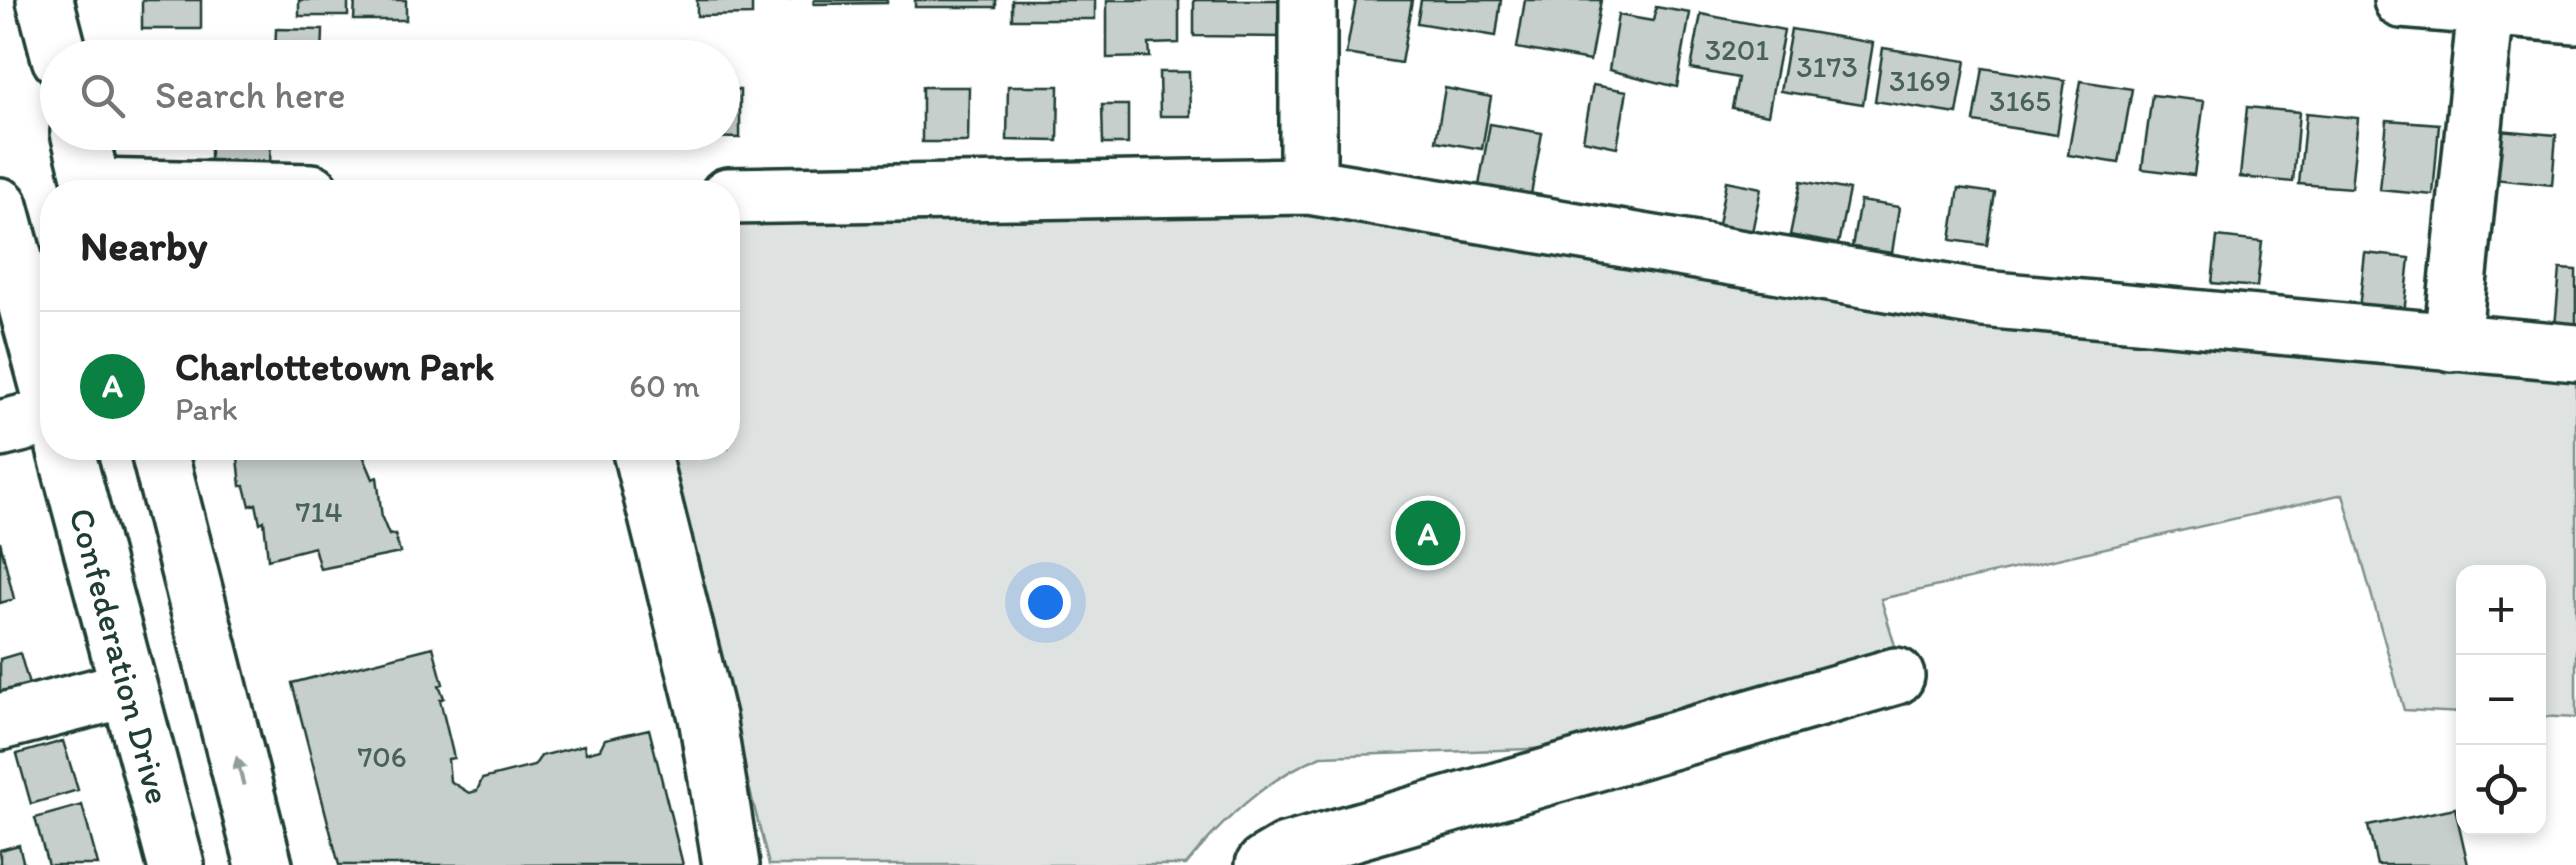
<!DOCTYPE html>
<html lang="en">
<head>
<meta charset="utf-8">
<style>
  :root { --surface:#fff; --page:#f6f6f6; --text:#222; --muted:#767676; --line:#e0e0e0; --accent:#0b8043 }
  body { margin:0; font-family:Itim,sans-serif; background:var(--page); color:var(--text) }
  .controls { position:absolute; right:30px; bottom:30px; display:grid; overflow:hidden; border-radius:20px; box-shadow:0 5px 15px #0003 }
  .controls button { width:90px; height:90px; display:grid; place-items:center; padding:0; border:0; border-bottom:2px solid var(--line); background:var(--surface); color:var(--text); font:50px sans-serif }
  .you { position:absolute; left:1045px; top:602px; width:35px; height:35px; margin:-25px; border:8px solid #fff; border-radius:50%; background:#1a73e8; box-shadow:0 0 0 15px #1a73e833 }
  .badge { display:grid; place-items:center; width:65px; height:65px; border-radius:50%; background:var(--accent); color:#fff; font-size:32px; font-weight:700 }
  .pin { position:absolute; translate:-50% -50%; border:5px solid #fff; box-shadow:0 2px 10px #0006 }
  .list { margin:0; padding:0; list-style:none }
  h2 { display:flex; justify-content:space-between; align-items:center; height:130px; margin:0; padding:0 40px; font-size:42px }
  h2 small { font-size:32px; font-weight:400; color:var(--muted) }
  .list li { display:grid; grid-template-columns:65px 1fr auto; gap:30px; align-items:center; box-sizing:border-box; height:150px; padding:0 40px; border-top:2px solid var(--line) }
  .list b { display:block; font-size:38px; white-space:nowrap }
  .list p { margin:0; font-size:32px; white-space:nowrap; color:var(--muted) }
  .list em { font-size:32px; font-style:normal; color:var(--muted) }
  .icon { flex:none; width:55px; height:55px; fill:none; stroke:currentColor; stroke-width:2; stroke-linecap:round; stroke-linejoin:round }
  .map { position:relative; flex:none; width:2576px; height:865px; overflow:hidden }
  .search { position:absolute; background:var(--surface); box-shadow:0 5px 15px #0003; left:40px; top:40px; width:700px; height:110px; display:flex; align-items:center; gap:25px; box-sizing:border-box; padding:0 35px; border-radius:55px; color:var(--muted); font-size:38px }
  .panel { position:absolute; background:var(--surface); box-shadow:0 5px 15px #0003; left:40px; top:180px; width:700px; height:280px; border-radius:40px }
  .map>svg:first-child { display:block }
  .green { fill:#dee3e2; stroke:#7e908b; stroke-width:2.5 }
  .building { fill:#c7cfcc; stroke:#1f3d34; stroke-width:2.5 }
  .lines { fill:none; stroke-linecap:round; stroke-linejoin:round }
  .minor-casing { stroke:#1f3d34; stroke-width:62 }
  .major-casing { stroke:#1f3d34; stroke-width:62 }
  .minor { stroke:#fff; stroke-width:55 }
  .major { stroke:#fff; stroke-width:55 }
  .oneway { fill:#8f9e9a }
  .labels { text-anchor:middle; stroke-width:8; stroke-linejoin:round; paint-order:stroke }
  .number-label { font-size:30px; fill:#49625a }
  .street-label { font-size:35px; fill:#1f3d34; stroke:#fff }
</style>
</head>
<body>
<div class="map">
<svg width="2576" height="865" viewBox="0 0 2576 865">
  <rect width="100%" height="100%" fill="#fff"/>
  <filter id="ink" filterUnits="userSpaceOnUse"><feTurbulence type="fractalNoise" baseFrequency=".01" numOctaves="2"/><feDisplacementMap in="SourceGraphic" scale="20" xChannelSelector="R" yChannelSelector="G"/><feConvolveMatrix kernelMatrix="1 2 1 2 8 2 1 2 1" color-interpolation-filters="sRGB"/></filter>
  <g filter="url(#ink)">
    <path class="green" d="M 728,206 L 1296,206 L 2576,366 L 2576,718 L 2539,716 L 2538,572 L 2464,572 L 2463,713 L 2404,710 L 2343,494 L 1881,599 L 1896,649 L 1870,681 L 1648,745 L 1322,756 C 1269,776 1222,821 1186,865 L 769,865 L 663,448 L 728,448 Z"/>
    <path class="building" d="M 142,0 L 201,0 L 201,29 L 142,29 Z
      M 299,0 L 348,0 L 348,16 L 299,16 Z
      M 355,0 L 406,0 L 406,20 L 354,20 Z
      M 697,0 L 791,0 L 752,1 L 752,15 L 697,16 Z
      M 814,0 L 887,0 L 887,3 L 814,4 Z
      M 915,0 L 996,0 L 996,7 L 915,7 Z
      M 1012,0 L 1095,0 L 1095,19 L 1012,19 Z
      M 1107,0 L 1179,0 L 1179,43 L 1149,44 L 1150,57 L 1107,58 Z
      M 1194,0 L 1285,0 L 1285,37 L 1194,36 Z
      M 1356,0 L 1412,0 L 1401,63 L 1346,54 Z
      M 1421,0 L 1501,0 L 1496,36 L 1417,23 Z
      M 1525,0 L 1601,0 L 1590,61 L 1517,48 Z
      M 1656,7 L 1690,13 L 1677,87 L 1609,70 L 1618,15 L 1653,21 Z
      M 1701,14 L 1784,30 L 1768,115 L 1732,108 L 1738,78 L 1691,69 Z
      M 276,29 L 323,30 L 322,58 L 275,58 Z
      M 1791,29 L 1873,43 L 1863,104 L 1780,91 Z
      M 1883,48 L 1966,61 L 1957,114 L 1875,101 Z
      M 1983,68 L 2065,81 L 2057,135 L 1974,122 Z
      M 1159,72 L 1189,72 L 1190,116 L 1160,116 Z
      M 2081,81 L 2132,89 L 2119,163 L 2068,155 Z
      M 1593,85 L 1627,91 L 1617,147 L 1583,140 Z
      M 1008,86 L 1059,86 L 1058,141 L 1007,140 Z
      M 922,87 L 969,87 L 968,142 L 922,142 Z
      M 1445,88 L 1491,97 L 1482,149 L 1436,141 Z
      M 722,90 L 740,90 L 740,138 L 700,137 L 700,132 L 722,132 Z
      M 2152,95 L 2204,101 L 2194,175 L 2142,169 Z
      M 1102,105 L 1128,105 L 1128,144 L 1103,144 Z
      M 2247,107 L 2299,112 L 2293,182 L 2240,177 Z
      M 2306,113 L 2358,118 L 2351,188 L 2299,184 Z
      M 2387,120 L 2439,124 L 2433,195 L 2380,190 Z
      M 1490,124 L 1542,133 L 1530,200 L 1478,191 Z
      M 2487,129 L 2556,135 L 2552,185 L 2483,178 Z
      M 210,132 L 271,132 L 270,165 L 210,165 Z
      M 453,132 L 500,132 L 500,142 L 453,141 Z
      M 541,132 L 592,132 L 592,139 L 541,139 Z
      M 1726,181 L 1761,188 L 1751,237 L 1717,230 Z
      M 1801,181 L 1849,190 L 1838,244 L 1790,235 Z
      M 1959,188 L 1995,193 L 1987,245 L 1951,240 Z
      M 1860,201 L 1899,207 L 1892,253 L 1852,247 Z
      M 2217,237 L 2262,242 L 2257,287 L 2212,283 Z
      M 2365,253 L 2410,258 L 2404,314 L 2359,309 Z
      M 2560,269 L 2576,270 L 2576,329 L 2555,327 Z
      M 237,448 L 360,448 L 373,479 L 377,477 L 382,518 L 389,535 L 395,534 L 400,553 L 320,569 L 314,547 L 268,559 L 264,521 L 260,523 L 256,504 L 250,506 L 245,486 L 241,486 Z
      M 0,541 L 14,599 L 0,603 Z
      M 433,647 L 443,684 L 439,685 L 444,698 L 440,700 L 454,758 L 448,759 L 450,781 L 469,793 L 477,791 L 482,779 L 534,766 L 541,756 L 584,745 L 586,753 L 600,749 L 605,739 L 649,729 L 683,865 L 339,865 L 292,683 Z
      M 20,653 L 29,685 L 0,694 L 0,659 Z
      M 63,741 L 78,790 L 31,804 L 17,754 Z
      M 82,805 L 98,865 L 48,865 L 35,818 Z
      M 2455,808 L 2468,865 L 2377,865 L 2368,826 Z
      M 19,845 L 24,865 L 0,865 L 0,850 Z"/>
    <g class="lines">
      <defs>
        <path id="minor" d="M 1308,0 L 1308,186
          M 2402,0 L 2576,15
          M 92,187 L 312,192
          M 728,196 L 1308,186 L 1983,299 L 2576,353
          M 2452,343 L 2486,8
          M 0,429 L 52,416
          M 640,448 L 707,717 L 731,865
          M 0,722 L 128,689
          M 1264,865 L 1286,852 L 1896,676"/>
        <path id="major" d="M 45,0 L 60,58
          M 79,132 L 94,192
          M 0,206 L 52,400
          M 65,448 L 176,865
          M 158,448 L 264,865"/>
      </defs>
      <use href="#minor" class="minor-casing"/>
      <use href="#major" class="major-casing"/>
      <use href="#minor" class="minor"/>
      <use href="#major" class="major"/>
    </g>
    <defs><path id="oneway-solid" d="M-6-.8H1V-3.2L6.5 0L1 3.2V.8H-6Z" transform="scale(2.5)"/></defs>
    <use class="oneway" href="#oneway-solid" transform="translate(240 771) rotate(-104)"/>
  </g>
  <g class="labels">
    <g class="number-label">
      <text x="1737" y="60">3201</text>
      <text x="1827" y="77">3173</text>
      <text x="1920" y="91">3169</text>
      <text x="2020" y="111">3165</text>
      <text x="319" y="522">714</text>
      <text x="382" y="767">706</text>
    </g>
    <g class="street-label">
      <text transform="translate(120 656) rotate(75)" y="12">Confederation Drive</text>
    </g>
  </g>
</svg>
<div class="controls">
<button>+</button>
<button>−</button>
<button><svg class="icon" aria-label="locate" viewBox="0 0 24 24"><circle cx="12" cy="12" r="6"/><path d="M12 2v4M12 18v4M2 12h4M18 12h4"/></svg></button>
</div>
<div class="you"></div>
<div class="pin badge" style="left:1428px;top:533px">A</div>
<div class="search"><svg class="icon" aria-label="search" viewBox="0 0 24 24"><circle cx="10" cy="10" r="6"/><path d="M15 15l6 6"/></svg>Search here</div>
<section class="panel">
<h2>Nearby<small></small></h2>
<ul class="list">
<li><span class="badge">A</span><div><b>Charlottetown Park</b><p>Park</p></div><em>60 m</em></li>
</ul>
</section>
</div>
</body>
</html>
